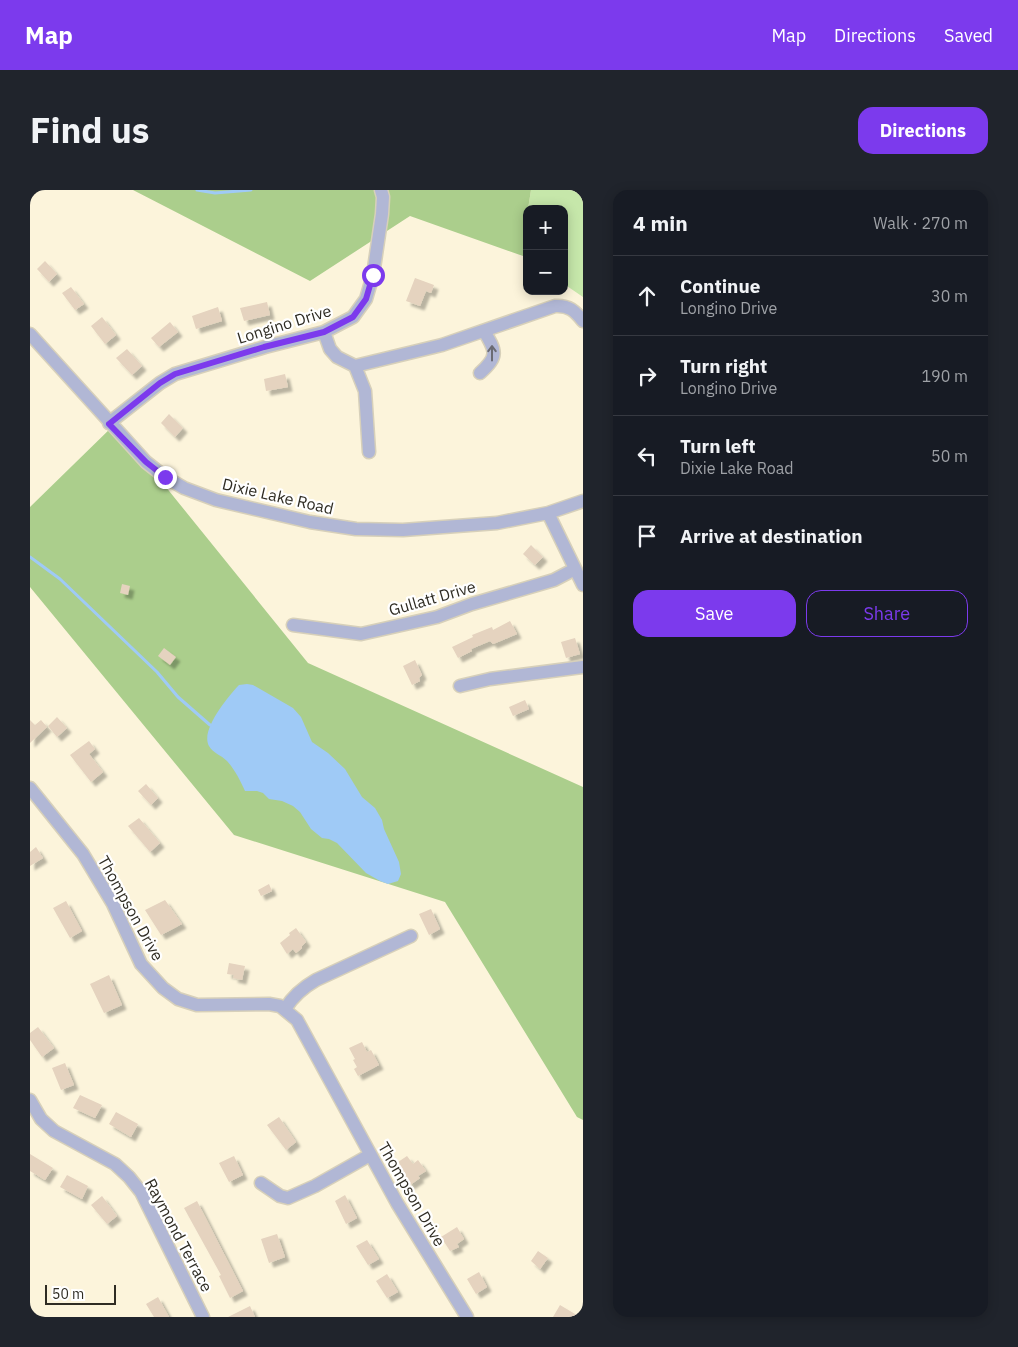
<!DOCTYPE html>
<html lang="en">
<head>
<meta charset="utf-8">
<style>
  :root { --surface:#171b24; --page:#20242c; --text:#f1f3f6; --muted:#9ea1a6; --line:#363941; --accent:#7c3aed }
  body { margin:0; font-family:"IBM Plex Sans",sans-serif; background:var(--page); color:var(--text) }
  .controls { position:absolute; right:15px; top:15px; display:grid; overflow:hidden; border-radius:10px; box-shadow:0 2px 12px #0003 }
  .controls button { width:45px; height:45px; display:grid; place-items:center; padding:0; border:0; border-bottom:1px solid var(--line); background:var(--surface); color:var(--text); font:25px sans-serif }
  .scale { position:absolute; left:15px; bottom:12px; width:71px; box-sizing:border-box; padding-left:5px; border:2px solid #2f2c23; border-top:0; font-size:14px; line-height:18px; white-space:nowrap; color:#2f2c23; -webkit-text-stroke:4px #fff; paint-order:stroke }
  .stop { position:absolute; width:15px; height:15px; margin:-11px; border:4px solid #7c3aed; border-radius:50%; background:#fff }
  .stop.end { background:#7c3aed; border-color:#fff; box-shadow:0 1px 5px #0008 }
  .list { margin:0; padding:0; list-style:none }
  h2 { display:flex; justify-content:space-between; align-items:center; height:65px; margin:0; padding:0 20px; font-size:21px }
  h2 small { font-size:16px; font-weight:400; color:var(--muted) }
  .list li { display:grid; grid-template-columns:32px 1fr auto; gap:15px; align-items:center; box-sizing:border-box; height:80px; padding:0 20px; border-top:1px solid var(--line) }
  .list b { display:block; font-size:19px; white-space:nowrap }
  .list p { margin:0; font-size:16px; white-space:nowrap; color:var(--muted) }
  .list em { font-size:16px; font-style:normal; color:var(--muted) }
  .actions { display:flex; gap:10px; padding:15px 20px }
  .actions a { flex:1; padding:11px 0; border:1px solid var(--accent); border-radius:15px; text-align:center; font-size:18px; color:var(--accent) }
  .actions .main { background:var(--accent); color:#fff }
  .icon { flex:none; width:28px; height:28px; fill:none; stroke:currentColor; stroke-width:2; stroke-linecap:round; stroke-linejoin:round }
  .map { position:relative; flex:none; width:553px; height:1127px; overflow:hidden; border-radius:15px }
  header { display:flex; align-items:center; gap:30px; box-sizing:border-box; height:70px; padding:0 25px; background:var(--accent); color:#fff }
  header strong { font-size:24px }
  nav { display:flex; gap:28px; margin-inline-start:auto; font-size:18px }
  .intro { display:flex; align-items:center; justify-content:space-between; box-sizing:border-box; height:120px; padding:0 30px }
  h1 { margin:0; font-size:35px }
  .button { padding:12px 22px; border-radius:15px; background:var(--accent); color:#fff; font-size:18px; font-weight:700 }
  main { display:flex; gap:30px; padding:0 30px }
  aside { flex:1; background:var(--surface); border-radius:15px; box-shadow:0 2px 12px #0003 }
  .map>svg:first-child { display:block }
  .green { fill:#c6e7aa }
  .forest { fill:#abce8c }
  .water { fill:#9fcaf6 }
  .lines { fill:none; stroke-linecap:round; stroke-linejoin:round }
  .stream { stroke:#9fcaf6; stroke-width:3 }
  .building { fill:#e5d3bf; filter:url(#shadow) }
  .minor-casing { stroke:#d7d0ba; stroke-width:15 }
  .minor { stroke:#b1b7d5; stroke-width:12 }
  .oneway { stroke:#6a6b73 }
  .route { stroke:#7c3aed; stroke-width:6 }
  .labels { text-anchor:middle; stroke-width:4.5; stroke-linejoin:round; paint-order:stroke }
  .street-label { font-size:16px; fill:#2f2c23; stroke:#fff }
</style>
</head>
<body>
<header>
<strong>Map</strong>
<nav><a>Map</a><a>Directions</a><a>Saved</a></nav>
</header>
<div class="intro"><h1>Find us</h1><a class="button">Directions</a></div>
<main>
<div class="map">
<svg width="553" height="1127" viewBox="0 0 553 1127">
  <defs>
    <filter id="shadow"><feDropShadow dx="4.5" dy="4.5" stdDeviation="1" flood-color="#0004"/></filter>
  </defs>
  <rect width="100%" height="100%" fill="#fcf4db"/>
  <path class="green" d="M 501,0 L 553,0 L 553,107 L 534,94 L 534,19 L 498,19 Z"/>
  <path class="forest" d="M 103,0 L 501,0 L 498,19 L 497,19 L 493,66 L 380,26 L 280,91 Z
    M 85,234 L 278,473 L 553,597 L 553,930 L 547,927 L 415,712 L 204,645 L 0,397 L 0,317 Z"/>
  <path class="water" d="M 217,494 L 223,495 L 263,518 L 271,527 L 282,552 L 298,563 L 315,579 L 332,607 L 345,618 L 352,630 L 354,639 L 369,672 L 371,684 L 368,691 L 358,694 L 350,691 L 336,683 L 307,653 L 299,649 L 292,648 L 281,639 L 270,622 L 263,616 L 252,611 L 239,609 L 233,603 L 227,601 L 215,601 C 210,590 205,580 197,571 C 191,565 183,563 179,556 C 170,540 198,507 209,495 Z"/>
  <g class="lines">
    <path class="stream" d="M 167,0 L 185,3 L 221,0
      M 0,367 L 30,389 L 127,482 L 148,507 L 180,535"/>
  </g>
  <path class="building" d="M 15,71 L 27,84 L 19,92 L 7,79 Z
    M 385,88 L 404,95 L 401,103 L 396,101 L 390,116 L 376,111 Z
    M 41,97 L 54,114 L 45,120 L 32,103 Z
    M 237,112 L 240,125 L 214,131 L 210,118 Z
    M 188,117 L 192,131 L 166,139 L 162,126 Z
    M 72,127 L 86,145 L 75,154 L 61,136 Z
    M 140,132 L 148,142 L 129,157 L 121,148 Z
    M 97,159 L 112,176 L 102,185 L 86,168 Z
    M 255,184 L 258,197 L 236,201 L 234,189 Z
    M 139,224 L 153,238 L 145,247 L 131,233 Z
    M 501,355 L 513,367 L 505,375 L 493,364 Z
    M 92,394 L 100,396 L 98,405 L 90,403 Z
    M 480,431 L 487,444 L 463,454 L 460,451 L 441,459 L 442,461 L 428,468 L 422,457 L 443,447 L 442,445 L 462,437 L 463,440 Z
    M 545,448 L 550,464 L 536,468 L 531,452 Z
    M 134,458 L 146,467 L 140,475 L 128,466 Z
    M 385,470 L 392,485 L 389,488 L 390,491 L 382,495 L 373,476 Z
    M 495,510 L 499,519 L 483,526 L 479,517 Z
    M 27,527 L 37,538 L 27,547 L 18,536 Z
    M 0,530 L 5,535 L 11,530 L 17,537 L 0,553 Z
    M 59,551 L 65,559 L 59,564 L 73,582 L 61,592 L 40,565 Z
    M 116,594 L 128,608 L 121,615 L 108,601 Z
    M 109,628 L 130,653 L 120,662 L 98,636 Z
    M 6,657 L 13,668 L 0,676 L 0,662 Z
    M 239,694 L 242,701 L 231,706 L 228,700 Z
    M 135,710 L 152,734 L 131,745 L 115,720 Z
    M 36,711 L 52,741 L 40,748 L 23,718 Z
    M 401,719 L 410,739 L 399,745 L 389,724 Z
    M 266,738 L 276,752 L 272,756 L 272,758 L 266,763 L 263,759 L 257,764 L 250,753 L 260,745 L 259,743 Z
    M 199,773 L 215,776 L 212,790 L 203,788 L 204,785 L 197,784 Z
    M 79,785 L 92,815 L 74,823 L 60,794 Z
    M 8,837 L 24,858 L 12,867 L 0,850 L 0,843 Z
    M 332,852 L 337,862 L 341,860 L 349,875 L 328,886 L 324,879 L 327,877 L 323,870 L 325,869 L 319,858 Z
    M 35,873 L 44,895 L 31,900 L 22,878 Z
    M 50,905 L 72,915 L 65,928 L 43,918 Z
    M 86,922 L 108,934 L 101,947 L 79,934 Z
    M 249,927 L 266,952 L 256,960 L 237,935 Z
    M 0,964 L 23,978 L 15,990 L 0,981 Z
    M 204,966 L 213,985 L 199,992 L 189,973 Z
    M 377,966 L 383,974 L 388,970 L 396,981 L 388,986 L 390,988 L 380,995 L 368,977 L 370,974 L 368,972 Z
    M 37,985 L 58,996 L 52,1009 L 30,997 Z
    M 315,1005 L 327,1028 L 316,1034 L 305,1011 Z
    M 72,1006 L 87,1026 L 77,1034 L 61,1015 Z
    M 167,1011 L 213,1101 L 200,1108 L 189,1086 L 191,1085 L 154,1018 Z
    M 427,1037 L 434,1049 L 427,1054 L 429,1057 L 420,1061 L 411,1047 Z
    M 247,1044 L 255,1067 L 239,1073 L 231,1049 Z
    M 337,1050 L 349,1069 L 338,1075 L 326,1056 Z
    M 508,1061 L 518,1068 L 510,1079 L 501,1071 Z
    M 449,1082 L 457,1097 L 446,1104 L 437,1089 Z
    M 357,1084 L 368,1102 L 357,1108 L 346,1091 Z
    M 128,1107 L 139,1127 L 124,1127 L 116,1114 Z
    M 530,1115 L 550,1127 L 523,1127 Z
    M 220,1116 L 225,1127 L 198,1127 Z"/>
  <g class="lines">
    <defs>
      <path id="minor" d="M 294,142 L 300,159 L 307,167 L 325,176 L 412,155 L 525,116 C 539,115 545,121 553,131
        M 0,144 L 116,272 L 135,287 L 154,298 L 186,310 L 280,332 L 326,339 L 373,340 L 467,333 L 518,323 L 553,311
        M 325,176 L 335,201 L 339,262
        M 450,183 C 469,166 466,161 454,141
        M 79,233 L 130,193 L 145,184 L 235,157 L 294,142 L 323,127 L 336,109 L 343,85 L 352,24 L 353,7 L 351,0
        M 518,323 L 553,395
        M 263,435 L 331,444 L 407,427 L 442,414 L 524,390 L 545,379
        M 430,496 L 460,489 L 553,477
        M 0,598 L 53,664 L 83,714 L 111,774 L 133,798 L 148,809 L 167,815 L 239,814 L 250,816 L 267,830 L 367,1013 L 437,1127
        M 255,819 C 263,806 272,798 286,790 L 381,746
        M 0,910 L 11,929 L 24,941 L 85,974 L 99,987 L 111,1002 L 173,1127
        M 231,993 L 250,1006 L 258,1008 L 285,996 L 340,965"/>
    </defs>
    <use href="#minor" class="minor-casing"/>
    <use href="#minor" class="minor"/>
  </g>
  <defs><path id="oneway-shaft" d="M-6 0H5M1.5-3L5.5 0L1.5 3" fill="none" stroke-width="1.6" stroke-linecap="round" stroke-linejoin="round" transform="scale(1.25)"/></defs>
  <use class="oneway" href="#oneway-shaft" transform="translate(462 163) rotate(-90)"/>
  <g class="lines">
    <path class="route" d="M 135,287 L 116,272 L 79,234 L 130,193 L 145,184 L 234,157 L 294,142 L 323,127 L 336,109 L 343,85"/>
  </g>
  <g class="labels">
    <g class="street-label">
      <text transform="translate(254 134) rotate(-17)" y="6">Longino Drive</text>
      <text transform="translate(248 306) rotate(13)" y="6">Dixie Lake Road</text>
      <text transform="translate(402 408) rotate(-16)" y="6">Gullatt Drive</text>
      <text transform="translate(101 718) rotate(61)" y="6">Thompson Drive</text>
      <text transform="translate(382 1004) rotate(60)" y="6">Thompson Drive</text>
      <text transform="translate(149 1045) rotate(62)" y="6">Raymond Terrace</text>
    </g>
  </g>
</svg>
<div class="controls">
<button>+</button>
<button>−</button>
</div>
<div class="scale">50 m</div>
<div class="stop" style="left:343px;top:85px"></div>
<div class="stop end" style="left:135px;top:287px"></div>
</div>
<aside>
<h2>4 min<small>Walk · 270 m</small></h2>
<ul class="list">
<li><svg class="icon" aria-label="ahead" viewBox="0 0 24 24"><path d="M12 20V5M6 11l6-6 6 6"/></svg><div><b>Continue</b><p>Longino Drive</p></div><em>30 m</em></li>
<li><svg class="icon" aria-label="right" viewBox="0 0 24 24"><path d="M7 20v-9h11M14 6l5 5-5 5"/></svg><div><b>Turn right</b><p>Longino Drive</p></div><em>190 m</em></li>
<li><svg class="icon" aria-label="left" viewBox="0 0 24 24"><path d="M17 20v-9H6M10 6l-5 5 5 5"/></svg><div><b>Turn left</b><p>Dixie Lake Road</p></div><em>50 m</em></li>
<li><svg class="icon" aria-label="arrive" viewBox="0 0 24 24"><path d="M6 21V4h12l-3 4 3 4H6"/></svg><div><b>Arrive at destination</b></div></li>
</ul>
<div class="actions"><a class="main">Save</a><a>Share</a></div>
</aside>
</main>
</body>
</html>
